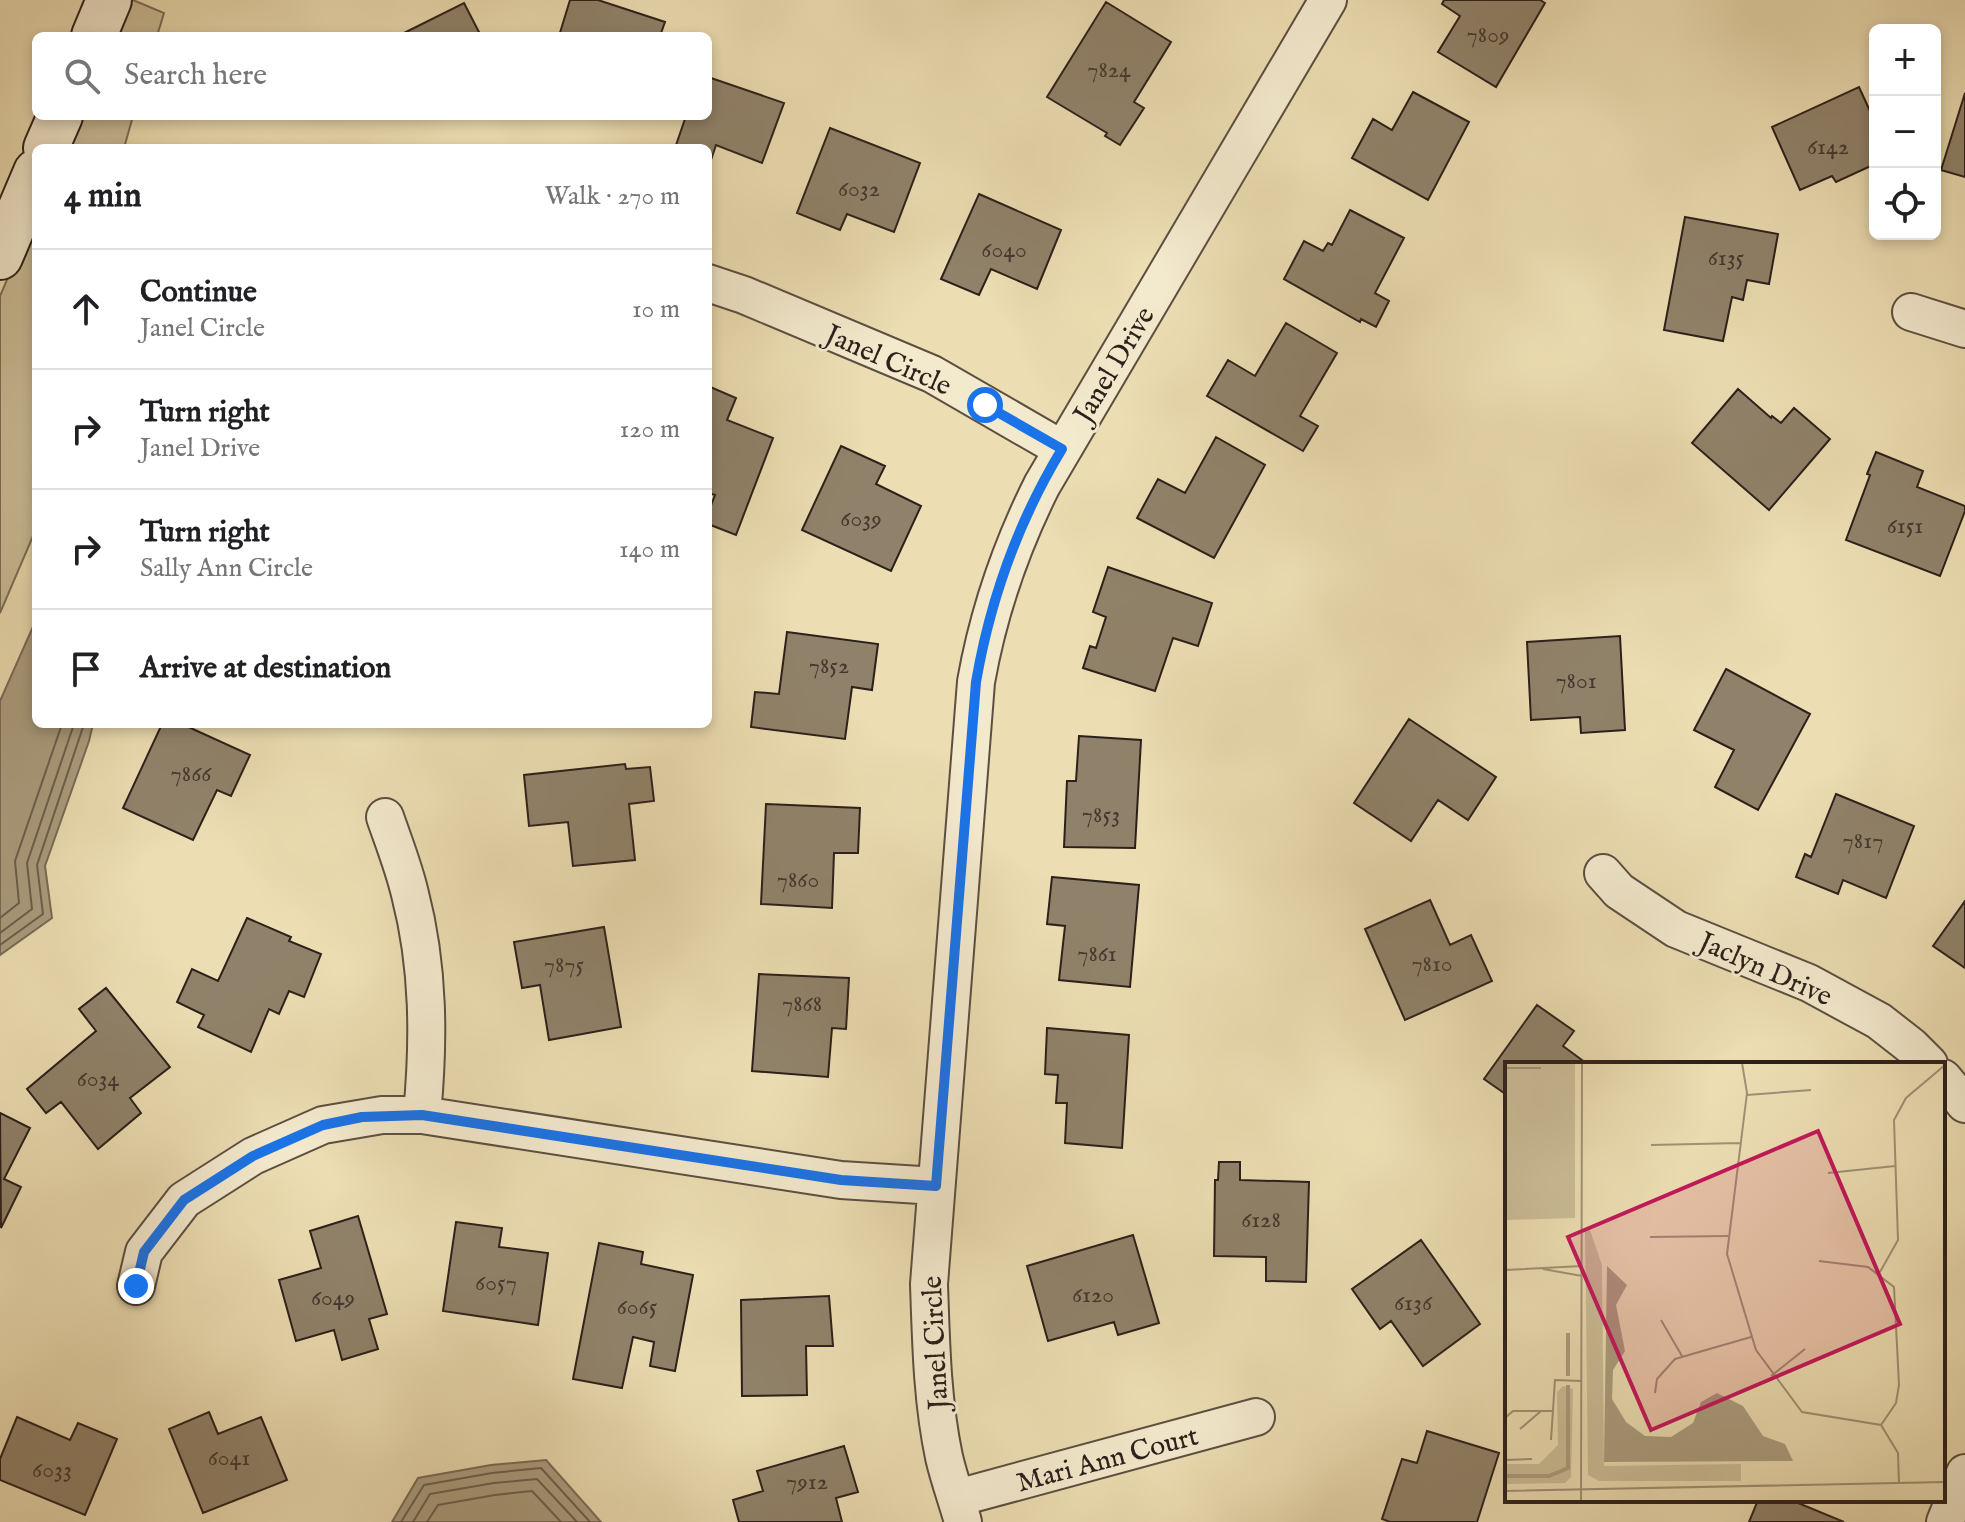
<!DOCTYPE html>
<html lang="en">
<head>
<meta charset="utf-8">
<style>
  :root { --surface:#fff; --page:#f6f6f6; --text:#202124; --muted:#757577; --line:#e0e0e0 }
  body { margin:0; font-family:"IM FELL English",serif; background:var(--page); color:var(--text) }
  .controls { position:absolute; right:24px; top:24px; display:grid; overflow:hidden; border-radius:12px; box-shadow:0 4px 12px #0003 }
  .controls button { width:72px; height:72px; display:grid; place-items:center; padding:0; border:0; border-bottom:2px solid var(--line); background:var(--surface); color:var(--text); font:40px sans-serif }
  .stop { position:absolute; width:24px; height:24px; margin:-18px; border:6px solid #1a73e8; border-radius:50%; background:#fff }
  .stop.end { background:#1a73e8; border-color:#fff; box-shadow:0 2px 8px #0008 }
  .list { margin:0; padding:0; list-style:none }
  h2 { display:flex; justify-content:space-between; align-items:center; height:104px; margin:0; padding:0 32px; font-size:34px }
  h2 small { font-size:26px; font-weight:400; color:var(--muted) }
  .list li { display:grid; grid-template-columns:52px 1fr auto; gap:24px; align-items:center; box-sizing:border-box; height:120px; padding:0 32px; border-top:2px solid var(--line) }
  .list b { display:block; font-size:30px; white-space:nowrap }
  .list p { margin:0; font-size:26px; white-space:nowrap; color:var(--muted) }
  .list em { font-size:26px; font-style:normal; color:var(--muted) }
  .icon { flex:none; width:44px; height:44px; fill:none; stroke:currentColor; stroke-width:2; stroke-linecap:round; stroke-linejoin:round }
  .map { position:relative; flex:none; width:1965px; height:1522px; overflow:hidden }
  .search { position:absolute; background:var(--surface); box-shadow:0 4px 12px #0003; left:32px; top:32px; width:680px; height:88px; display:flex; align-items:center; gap:20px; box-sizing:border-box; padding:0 28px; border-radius:12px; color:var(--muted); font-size:30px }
  .panel { position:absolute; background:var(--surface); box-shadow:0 4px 12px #0003; left:32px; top:144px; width:680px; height:584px; border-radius:12px }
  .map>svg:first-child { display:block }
  .green { fill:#cbbd98; stroke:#7c6e5a; stroke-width:2 }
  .water { fill:#ab9d7f; stroke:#786b57; stroke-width:2 }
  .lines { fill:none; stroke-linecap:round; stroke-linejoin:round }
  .shore { stroke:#6c5e4d; stroke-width:2 }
  .building { fill:#90826a; stroke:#2c201b; stroke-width:2 }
  .street-casing { stroke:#5c4f41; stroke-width:40 }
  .secondary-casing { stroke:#2c201b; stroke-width:48 }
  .street { stroke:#f3e9cd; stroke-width:36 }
  .secondary { stroke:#f3e9cd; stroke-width:44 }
  .route { stroke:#1a73e8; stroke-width:10 }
  .labels { text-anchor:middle; stroke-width:6; stroke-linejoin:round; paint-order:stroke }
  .number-label { font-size:24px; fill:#45382f }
  .street-label { font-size:28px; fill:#2c201b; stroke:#f3e9cd }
  .inset-river { fill:none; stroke:#ab9d7f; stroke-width:4 }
  .inset-road { fill:none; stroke:#9f9176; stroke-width:2 }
  .view { fill:#c2185b; fill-opacity:0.15; stroke:#c2185b; stroke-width:4 }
  .inset-edge { fill:none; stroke:#2c201b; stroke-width:4 }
</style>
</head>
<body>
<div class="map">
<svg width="1965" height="1522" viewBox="0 0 1965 1522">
  <rect width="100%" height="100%" fill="#ecddb2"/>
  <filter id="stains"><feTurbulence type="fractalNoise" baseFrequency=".0025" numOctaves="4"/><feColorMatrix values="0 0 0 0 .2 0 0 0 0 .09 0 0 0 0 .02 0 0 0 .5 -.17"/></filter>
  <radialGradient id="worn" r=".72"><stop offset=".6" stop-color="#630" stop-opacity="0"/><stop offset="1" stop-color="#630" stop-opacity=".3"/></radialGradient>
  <path class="green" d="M 127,0 L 133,0 L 164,13 L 157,36 L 112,36 Z
    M 77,116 L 133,116 L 124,148 L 64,148 Z
    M 36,212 L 36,529 L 0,613 L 0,296 Z"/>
  <path class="water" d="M 36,620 L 36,724 L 93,724 L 89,741 L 45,866 L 52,918 L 0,955 L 0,701 Z
    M 546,1460 L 601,1522 L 392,1522 L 418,1478 L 491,1465 Z"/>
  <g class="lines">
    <path class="shore" d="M 0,918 L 19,903 L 15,861 L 62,724
      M 0,933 L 32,909 L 27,863 L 74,724
      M 0,945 L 43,914 L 37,865 L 84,724
      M 401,1522 L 424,1485 L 492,1473 L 541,1468 L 590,1522
      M 413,1522 L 430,1494 L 494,1483 L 537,1479 L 577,1522
      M 427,1522 L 438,1505 L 495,1495 L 532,1491 L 561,1522"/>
  </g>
  <path class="building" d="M 570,0 L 598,0 L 665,22 L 660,36 L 559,36 Z
    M 1444,0 L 1540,0 L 1545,3 L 1496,87 L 1438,52 L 1460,16 L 1442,4 Z
    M 1106,2 L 1171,42 L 1134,102 L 1144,108 L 1120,145 L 1105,136 L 1107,133 L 1047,97 Z
    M 464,3 L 481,36 L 398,36 Z
    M 708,77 L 784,103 L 762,163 L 716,145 L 708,169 L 708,148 L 675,148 L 686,116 L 708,116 Z
    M 1859,87 L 1875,122 L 1875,164 L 1836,182 L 1832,176 L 1800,190 L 1772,127 Z
    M 1413,92 L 1469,122 L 1428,200 L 1352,158 L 1373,119 L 1392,130 Z
    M 1965,93 L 1965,177 L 1941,170 Z
    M 830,128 L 920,163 L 894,232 L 847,214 L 840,230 L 797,213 Z
    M 979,194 L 1061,230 L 1037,289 L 991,269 L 979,295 L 941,279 Z
    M 1350,210 L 1404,238 L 1375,293 L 1389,301 L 1376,327 L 1361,319 L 1360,322 L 1284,279 L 1304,241 L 1323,251 L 1328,243 L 1332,245 Z
    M 1685,217 L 1778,234 L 1769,284 L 1747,280 L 1743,300 L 1732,297 L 1723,341 L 1664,330 Z
    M 1286,323 L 1337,353 L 1300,416 L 1318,426 L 1303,451 L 1207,396 L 1228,360 L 1255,376 Z
    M 708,386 L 736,398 L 727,420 L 773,438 L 736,535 L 708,524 L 708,513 L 715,495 L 708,493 Z
    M 1738,389 L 1771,418 L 1772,416 L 1781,423 L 1794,408 L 1830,439 L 1769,510 L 1692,443 Z
    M 1216,437 L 1265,465 L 1214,558 L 1137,518 L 1158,479 L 1185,493 Z
    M 841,446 L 885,466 L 876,484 L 921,506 L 891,571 L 802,530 Z
    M 1876,452 L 1923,471 L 1917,487 L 1965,506 L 1965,511 L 1940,576 L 1846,540 L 1870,475 L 1867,474 Z
    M 1108,567 L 1212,603 L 1198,646 L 1173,638 L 1155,691 L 1083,668 L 1090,646 L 1096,648 L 1106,617 L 1093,612 Z
    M 787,632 L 878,644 L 872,690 L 852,687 L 845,739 L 751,727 L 755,692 L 779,694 Z
    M 1620,636 L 1625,730 L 1581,733 L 1580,717 L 1531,720 L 1527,642 Z
    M 1726,669 L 1810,714 L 1758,810 L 1715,787 L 1734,750 L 1694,730 Z
    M 1409,719 L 1496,777 L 1468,820 L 1438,800 L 1411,841 L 1354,803 Z
    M 162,724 L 182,724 L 250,755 L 231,796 L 217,790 L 193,840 L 123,808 Z
    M 1079,736 L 1141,740 L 1135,848 L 1064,847 L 1067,781 L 1076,781 Z
    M 625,764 L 626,769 L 650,767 L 654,801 L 629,804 L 635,860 L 573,866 L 568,822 L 529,826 L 524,775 Z
    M 1836,794 L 1914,826 L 1886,898 L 1843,880 L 1838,894 L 1796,877 L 1805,854 L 1811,857 Z
    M 766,804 L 860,808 L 858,853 L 834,853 L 832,908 L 761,904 Z
    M 1052,877 L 1139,885 L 1130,987 L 1059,980 L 1065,926 L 1047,924 Z
    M 1430,900 L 1450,945 L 1471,935 L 1492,981 L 1405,1020 L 1365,929 Z
    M 1965,901 L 1965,968 L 1933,946 Z
    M 247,918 L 291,937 L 289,941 L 321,954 L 304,997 L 289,991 L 279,1014 L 269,1009 L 251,1052 L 198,1027 L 204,1015 L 177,1002 L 192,969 L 218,981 Z
    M 604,927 L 621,1027 L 549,1040 L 540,985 L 522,988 L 514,942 Z
    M 759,974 L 849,978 L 846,1029 L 832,1028 L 828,1077 L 752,1071 Z
    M 106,988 L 170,1067 L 130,1098 L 141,1113 L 98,1149 L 61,1102 L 46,1113 L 27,1089 L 96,1031 L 79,1009 Z
    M 1537,1005 L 1574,1031 L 1563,1046 L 1586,1063 L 1507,1064 L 1507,1095 L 1484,1079 Z
    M 1047,1028 L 1129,1035 L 1122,1148 L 1065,1143 L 1067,1103 L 1056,1103 L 1058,1075 L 1045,1074 Z
    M 0,1113 L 30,1128 L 4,1179 L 21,1187 L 1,1228 Z
    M 1219,1162 L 1240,1162 L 1240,1180 L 1309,1182 L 1306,1282 L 1266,1281 L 1266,1257 L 1214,1256 L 1215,1180 L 1218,1180 Z
    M 358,1216 L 387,1314 L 369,1319 L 378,1349 L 342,1360 L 334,1330 L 296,1341 L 279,1280 L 321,1268 L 310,1231 Z
    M 456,1222 L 502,1228 L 499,1247 L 548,1253 L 538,1325 L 443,1311 Z
    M 1133,1235 L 1159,1323 L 1118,1335 L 1114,1322 L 1048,1341 L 1027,1266 Z
    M 1421,1240 L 1480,1324 L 1423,1366 L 1391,1321 L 1380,1329 L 1352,1289 Z
    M 599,1243 L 643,1252 L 641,1264 L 693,1275 L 675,1371 L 650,1366 L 654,1342 L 633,1337 L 622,1388 L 573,1379 Z
    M 829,1296 L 833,1346 L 806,1346 L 807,1395 L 742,1396 L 741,1300 Z
    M 209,1412 L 218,1434 L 261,1417 L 287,1480 L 203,1513 L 169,1429 Z
    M 17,1417 L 70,1440 L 78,1423 L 117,1439 L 85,1515 L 0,1480 L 0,1459 Z
    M 1427,1431 L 1499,1453 L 1477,1522 L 1390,1522 L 1382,1519 L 1402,1459 L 1417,1463 Z
    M 844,1446 L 858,1492 L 836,1498 L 842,1522 L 739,1522 L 733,1500 L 763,1491 L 757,1471 Z
    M 1758,1500 L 1791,1500 L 1844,1522 L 1749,1522 Z"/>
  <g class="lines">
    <defs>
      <path id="street" d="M 708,283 L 744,295 L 932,374 L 1062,449
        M 1911,312 L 1965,329
        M 385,817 C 394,843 404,868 410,894 C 429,967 429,1041 422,1115
        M 1603,873 L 1619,891 L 1676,929 L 1809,983 L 1879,1021 L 1911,1046 L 1929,1064
        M 1943,1078 L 1965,1104
        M 136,1286 L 144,1252 L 184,1200 L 253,1156 L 323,1125 L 382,1115 L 422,1115 L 841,1180 L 936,1186
        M 957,1498 L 1256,1417
        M 963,1522 C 957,1500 949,1479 944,1457 C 932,1400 931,1342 929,1284 L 976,682 C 988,614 1011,547 1042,485 L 1328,0
        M 1945,1522 L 1965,1473"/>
      <path id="secondary" d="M 94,36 L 109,0
        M 46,148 L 60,116
        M 0,257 L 36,172"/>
    </defs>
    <use href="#street" class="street-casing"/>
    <use href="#secondary" class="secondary-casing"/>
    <use href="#street" class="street"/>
    <use href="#secondary" class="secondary"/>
  </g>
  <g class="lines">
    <path class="route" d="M 136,1286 L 144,1252 L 184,1200 L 253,1156 L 323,1125 L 362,1117 L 422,1115 L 841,1180 L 936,1186 L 976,682 C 990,601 1019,520 1062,449 L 985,405"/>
  </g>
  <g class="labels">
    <g class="number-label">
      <text x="1488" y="42">7809</text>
      <text x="1109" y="77">7824</text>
      <text x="1828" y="154">6142</text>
      <text x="859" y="196">6032</text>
      <text x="1004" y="257">6040</text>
      <text x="1726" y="265">6135</text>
      <text x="861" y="526">6039</text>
      <text x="1905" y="533">6151</text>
      <text x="829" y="673">7852</text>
      <text x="1576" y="688">7801</text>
      <text x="191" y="781">7866</text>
      <text x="1101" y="822">7853</text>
      <text x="1863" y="848">7817</text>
      <text x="798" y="887">7860</text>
      <text x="1097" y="961">7861</text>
      <text x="1432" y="971">7810</text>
      <text x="564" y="972">7875</text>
      <text x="802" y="1011">7868</text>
      <text x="98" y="1086">6034</text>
      <text x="1261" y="1227">6128</text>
      <text x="496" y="1290">6057</text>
      <text x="1093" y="1302">6120</text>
      <text x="333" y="1305">6049</text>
      <text x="1413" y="1310">6136</text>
      <text x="637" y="1314">6065</text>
      <text x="229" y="1465">6041</text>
      <text x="52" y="1477">6033</text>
      <text x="807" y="1489">7912</text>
    </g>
    <g class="street-label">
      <text transform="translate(889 359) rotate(24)" y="10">Janel Circle</text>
      <text transform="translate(1113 364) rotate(-59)" y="10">Janel Drive</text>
      <text transform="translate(1766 968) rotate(24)" y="10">Jaclyn Drive</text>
      <text transform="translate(934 1343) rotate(-93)" y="10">Janel Circle</text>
      <text transform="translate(1107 1458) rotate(-15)" y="10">Mari Ann Court</text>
    </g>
  </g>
  <g transform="translate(1505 1062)">
    <rect width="440" height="440" fill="#ecddb2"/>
    <path d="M 0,1 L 70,1 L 70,156 L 0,158 ZM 80,168 L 85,168 L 97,203 L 99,404 L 236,402 L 236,419 L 94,419 L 83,413 ZM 58,324 L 68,327 L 66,415 L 60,421 L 0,422 L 0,402 L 34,402 L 53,383 L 52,330 Z" fill="#cbbd98"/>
    <path d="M 102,204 L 122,223 L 111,243 L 120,289 L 108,308 L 107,337 L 121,360 L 140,374 L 166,375 L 188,361 L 196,340 L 212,331 L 238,344 L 258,374 L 280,382 L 288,399 L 99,400 Z" fill="#ab9d7f"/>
    <path class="inset-river" d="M 63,314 L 63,271M 0,414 L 44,414 L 63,406 L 63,323"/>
    <path class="inset-road" d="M 237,1 L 242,31 L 222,192 L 251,288 L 297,350 L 376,363 L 393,391 L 394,421M 0,6 L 36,6M 242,33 L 306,28M 146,83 L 235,81M 323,111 L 390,104M 145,175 L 223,174M 314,199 L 363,205 L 389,225 L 394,323 L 391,341 L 376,363M 38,207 L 77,214M 0,208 L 77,204M 375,210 L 393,178 L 389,58 L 401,36 L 440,3M 156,258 L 177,294M 266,314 L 300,287M 150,331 L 152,317 L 170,297 L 246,275M 1,355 L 8,349 L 48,349M 15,367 L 36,349M 46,378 L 50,318 L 77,319M 0,398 L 27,397M 0,429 L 440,420M 76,439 L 77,1"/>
    <path class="view" d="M 313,69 L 395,262 L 146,368 L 63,175 Z"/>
    <rect width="440" height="440" class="inset-edge"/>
  </g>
  <rect width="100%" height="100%" filter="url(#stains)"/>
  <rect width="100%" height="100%" fill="url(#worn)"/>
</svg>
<div class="controls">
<button>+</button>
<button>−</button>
<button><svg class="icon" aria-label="locate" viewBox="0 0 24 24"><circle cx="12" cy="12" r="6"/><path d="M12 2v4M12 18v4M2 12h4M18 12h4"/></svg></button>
</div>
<div class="stop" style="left:985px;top:405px"></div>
<div class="stop end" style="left:136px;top:1286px"></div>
<div class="search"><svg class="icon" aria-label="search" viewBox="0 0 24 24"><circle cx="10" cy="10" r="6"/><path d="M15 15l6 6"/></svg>Search here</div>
<section class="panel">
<h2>4 min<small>Walk · 270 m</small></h2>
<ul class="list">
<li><svg class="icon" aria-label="ahead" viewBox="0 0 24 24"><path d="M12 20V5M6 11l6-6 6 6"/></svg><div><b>Continue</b><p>Janel Circle</p></div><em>10 m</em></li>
<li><svg class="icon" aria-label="right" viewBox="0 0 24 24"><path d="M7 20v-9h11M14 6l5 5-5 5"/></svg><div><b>Turn right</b><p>Janel Drive</p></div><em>120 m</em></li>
<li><svg class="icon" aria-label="right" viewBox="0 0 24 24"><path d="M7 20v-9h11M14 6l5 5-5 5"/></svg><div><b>Turn right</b><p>Sally Ann Circle</p></div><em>140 m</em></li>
<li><svg class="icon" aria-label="arrive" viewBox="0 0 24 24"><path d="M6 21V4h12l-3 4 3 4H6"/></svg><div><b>Arrive at destination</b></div></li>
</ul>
</section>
</div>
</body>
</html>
